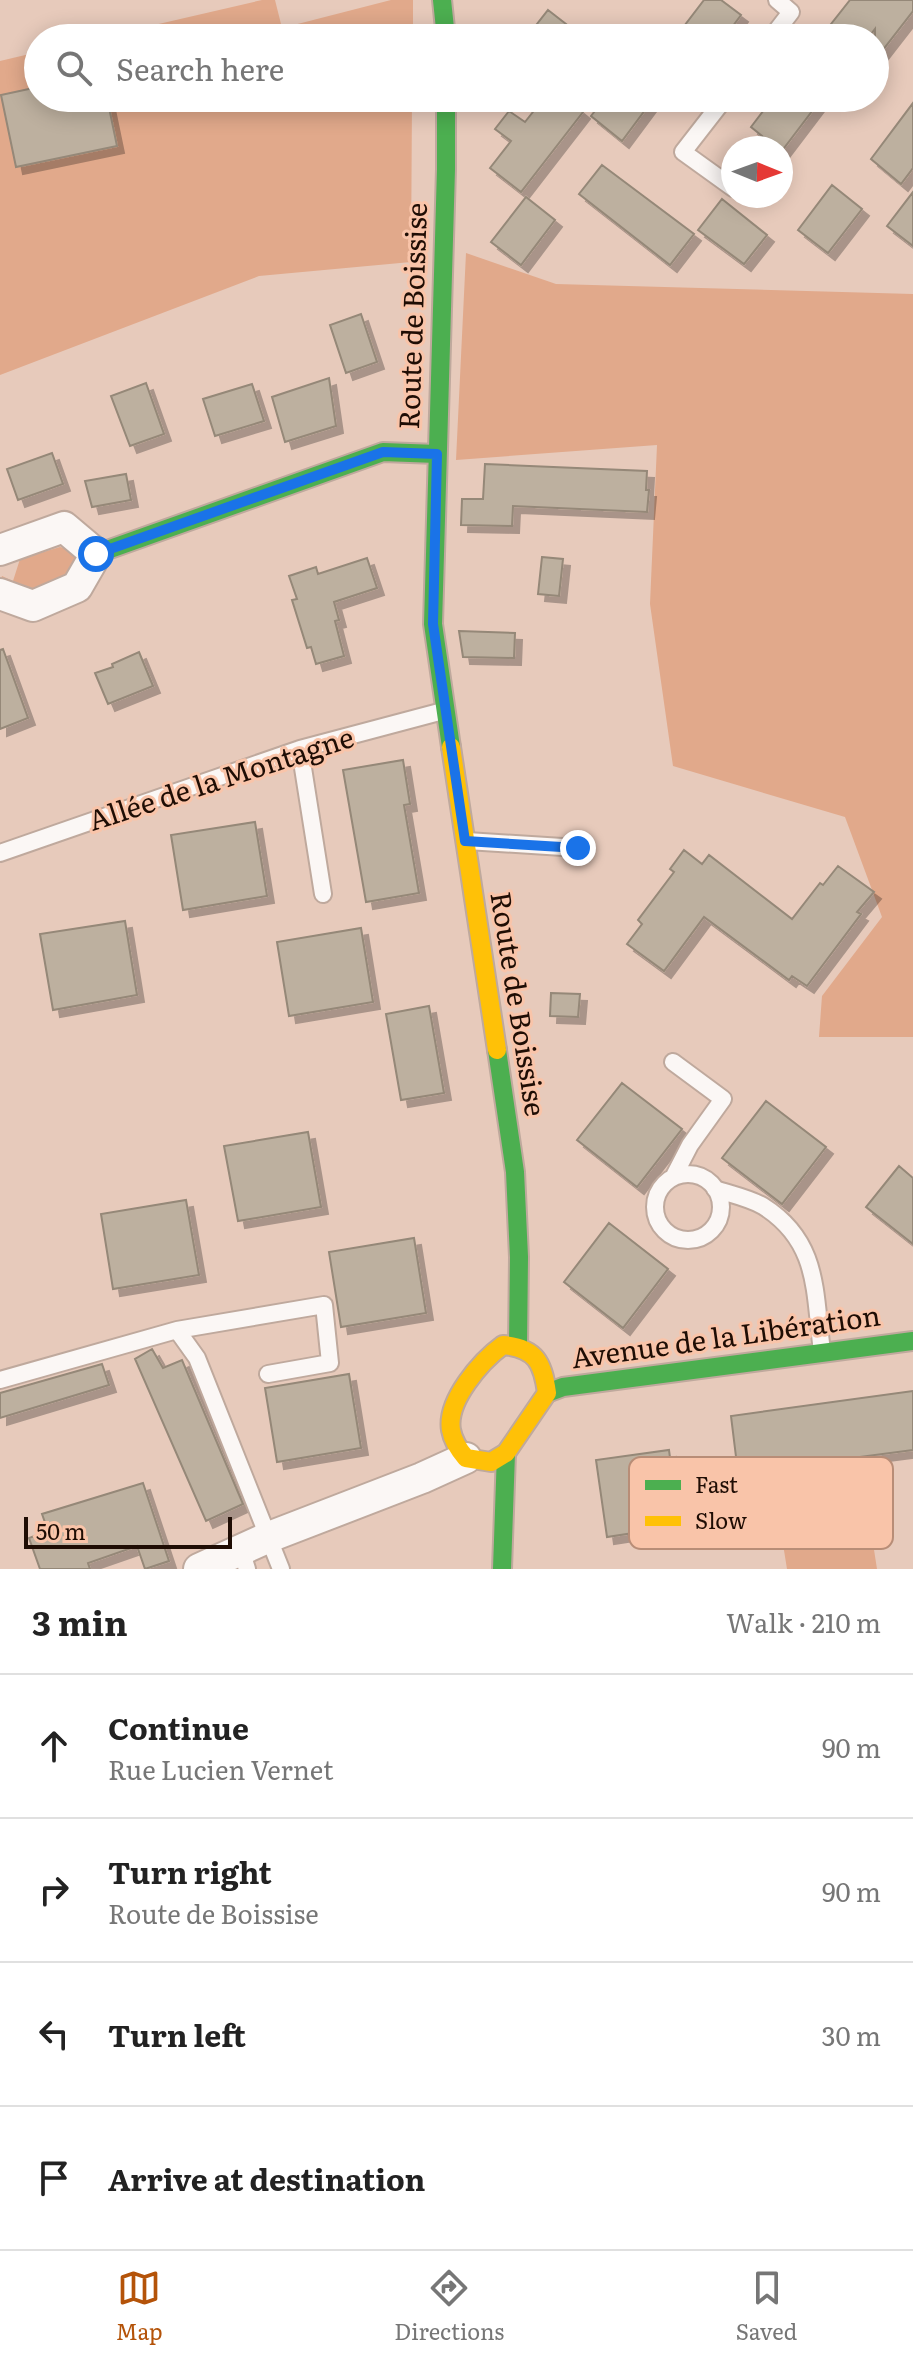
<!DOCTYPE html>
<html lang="en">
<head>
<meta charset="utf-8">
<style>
  :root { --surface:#fff; --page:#f6f6f6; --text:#222; --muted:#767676; --line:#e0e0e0; --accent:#b45309 }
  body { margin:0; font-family:Literata,serif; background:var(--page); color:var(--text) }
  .compass { position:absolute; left:721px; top:136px; width:72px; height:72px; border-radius:50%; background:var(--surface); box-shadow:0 4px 20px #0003; rotate:91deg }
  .scale { position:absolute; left:24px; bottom:20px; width:208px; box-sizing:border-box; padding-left:8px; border:4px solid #1f0d04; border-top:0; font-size:22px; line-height:28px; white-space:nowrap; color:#1f0d04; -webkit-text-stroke:6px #f9c4a9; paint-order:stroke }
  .stop { position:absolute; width:24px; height:24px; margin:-18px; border:6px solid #1a73e8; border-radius:50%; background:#fff }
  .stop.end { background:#1a73e8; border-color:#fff; box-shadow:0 2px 8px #0008 }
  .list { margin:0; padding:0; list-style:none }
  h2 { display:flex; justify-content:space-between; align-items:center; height:104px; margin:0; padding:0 32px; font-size:34px }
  h2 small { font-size:26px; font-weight:400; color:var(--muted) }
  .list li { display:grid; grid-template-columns:52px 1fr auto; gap:24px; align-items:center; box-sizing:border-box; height:144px; padding:0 32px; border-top:2px solid var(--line) }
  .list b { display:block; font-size:30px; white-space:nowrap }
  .list p { margin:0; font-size:26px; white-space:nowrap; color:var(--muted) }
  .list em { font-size:26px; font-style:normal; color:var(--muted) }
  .icon { flex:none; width:44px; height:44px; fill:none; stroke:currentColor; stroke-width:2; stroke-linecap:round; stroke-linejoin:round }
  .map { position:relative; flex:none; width:913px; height:1569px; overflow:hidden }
  .search { position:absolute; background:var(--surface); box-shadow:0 4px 20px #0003; left:24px; right:24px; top:24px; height:88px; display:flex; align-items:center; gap:20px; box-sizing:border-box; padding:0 28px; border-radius:44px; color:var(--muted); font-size:30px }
  .sheet { height:680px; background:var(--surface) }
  nav { display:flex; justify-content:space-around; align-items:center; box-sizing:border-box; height:112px; border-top:2px solid var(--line); background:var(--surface); font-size:22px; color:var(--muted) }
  nav a { display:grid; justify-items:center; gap:4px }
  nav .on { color:var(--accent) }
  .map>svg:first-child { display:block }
  .green { fill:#e1a98b }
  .building { fill:#bdb09f; stroke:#958878; stroke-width:2; filter:url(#shadow) }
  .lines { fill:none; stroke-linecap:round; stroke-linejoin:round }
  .lane-casing { stroke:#bfa99d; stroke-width:20 }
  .street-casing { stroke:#bfa99d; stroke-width:34 }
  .fast-casing { stroke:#bfa99d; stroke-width:22 }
  .slow-casing { stroke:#bfa99d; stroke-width:22 }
  .lane { stroke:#fbf7f5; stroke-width:16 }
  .street { stroke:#fbf7f5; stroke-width:30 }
  .fast { stroke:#4caf50; stroke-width:18 }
  .slow { stroke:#ffc107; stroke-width:18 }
  .route { stroke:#1a73e8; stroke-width:10 }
  .labels { text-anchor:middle; stroke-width:6; stroke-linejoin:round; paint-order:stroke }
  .street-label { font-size:28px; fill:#1f0d04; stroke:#f9c4a9 }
  .key { fill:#f9c4a9; stroke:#b88d77; stroke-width:2 }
  .key-label { font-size:22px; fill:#1f0d04 }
</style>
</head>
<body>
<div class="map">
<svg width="913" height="1569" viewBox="0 0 913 1569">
  <defs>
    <filter id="shadow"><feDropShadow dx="7" dy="7" stdDeviation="0" flood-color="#0004"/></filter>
  </defs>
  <rect width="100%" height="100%" fill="#e7cabb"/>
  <path class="green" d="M 262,0 L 275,0 L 282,28 L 391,0 L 413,0 L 413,38 L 98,38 Z
    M 38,52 L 38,98 L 412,98 L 411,262 L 259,276 L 0,375 L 0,61 Z
    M 466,253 L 556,284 L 913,294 L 913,1037 L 819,1037 L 822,996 L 882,917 L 845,817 L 673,766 L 650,604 L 657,445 L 456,460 Z
    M 60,547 L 69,549 L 77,559 L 74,573 L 41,593 L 0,582 L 2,576 L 13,581 L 20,559 Z
    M 870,1524 L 877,1569 L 787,1569 L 782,1538 Z"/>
  <path class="building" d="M 704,0 L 721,0 L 741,15 L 724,38 L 675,38 Z
    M 850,0 L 913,0 L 913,11 L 875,60 L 875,29 L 868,38 L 820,38 Z
    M 548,10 L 584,38 L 526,38 Z
    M 38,87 L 38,98 L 107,98 L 117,146 L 16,167 L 1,95 Z
    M 544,98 L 566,98 L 583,112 L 521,192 L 490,168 L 511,141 L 495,129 L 509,111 L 525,122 Z
    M 605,98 L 654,98 L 622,141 L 591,116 Z
    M 773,98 L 822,98 L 781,152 L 781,148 L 777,148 L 751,127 Z
    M 913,103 L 913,168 L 901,184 L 871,159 Z
    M 602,165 L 694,234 L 670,265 L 579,194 Z
    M 832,185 L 862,209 L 828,253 L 798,230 Z
    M 913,192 L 913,246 L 887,226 Z
    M 526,197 L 555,220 L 521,265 L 491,242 Z
    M 722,199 L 767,235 L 744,264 L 698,230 Z
    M 361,314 L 377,362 L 346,373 L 330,325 Z
    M 329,378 L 336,426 L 285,442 L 272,397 Z
    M 146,383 L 164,434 L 130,446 L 111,396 Z
    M 252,384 L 264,421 L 215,436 L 203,399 Z
    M 52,453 L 63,484 L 18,500 L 7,469 Z
    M 485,464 L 647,471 L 646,490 L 649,490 L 647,512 L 513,506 L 512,526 L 461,525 L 462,499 L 483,499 Z
    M 126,474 L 131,500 L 92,507 L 85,481 Z
    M 542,557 L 563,559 L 559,596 L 538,594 Z
    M 367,558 L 377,588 L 334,602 L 339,620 L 335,621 L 344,656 L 316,664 L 311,647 L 307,648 L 292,600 L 297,599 L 289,576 L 316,567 L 318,574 Z
    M 459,631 L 515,633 L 514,658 L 463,657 Z
    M 3,649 L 28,718 L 0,729 L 0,650 Z
    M 139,652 L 153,686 L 108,704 L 95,673 L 113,667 L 112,664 Z
    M 403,760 L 410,804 L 404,805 L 419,893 L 366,902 L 343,770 Z
    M 255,822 L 267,896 L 183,910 L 171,835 Z
    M 684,850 L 702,864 L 709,855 L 792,919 L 820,883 L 823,885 L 838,866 L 874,892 L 857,912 L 861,914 L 807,986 L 792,976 L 789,980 L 704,917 L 664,971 L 627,944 L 642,924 L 638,920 L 674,872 L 670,869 Z
    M 125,921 L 137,995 L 53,1010 L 40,934 Z
    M 361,928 L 373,1002 L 289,1016 L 277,942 Z
    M 551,993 L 580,994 L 578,1017 L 550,1016 Z
    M 429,1006 L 444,1093 L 401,1100 L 386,1014 Z
    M 622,1083 L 682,1129 L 637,1187 L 577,1140 Z
    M 766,1101 L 826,1147 L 782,1204 L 722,1158 Z
    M 308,1132 L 321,1207 L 238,1221 L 224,1146 Z
    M 899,1166 L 913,1178 L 913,1244 L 866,1207 Z
    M 186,1200 L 199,1275 L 113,1289 L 101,1214 Z
    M 609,1223 L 668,1269 L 623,1328 L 564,1282 Z
    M 414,1238 L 426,1313 L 341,1327 L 329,1252 Z
    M 152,1349 L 163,1368 L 182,1360 L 243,1504 L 206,1521 L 135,1359 Z
    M 102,1364 L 109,1385 L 0,1418 L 0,1393 Z
    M 349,1374 L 361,1448 L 277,1462 L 265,1388 Z
    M 913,1391 L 913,1450 L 859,1457 L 865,1503 L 840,1506 L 834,1461 L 738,1473 L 731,1416 Z
    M 669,1450 L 679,1526 L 607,1537 L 596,1460 Z
    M 143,1483 L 169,1561 L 145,1569 L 137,1546 L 88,1563 L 90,1569 L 40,1569 L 29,1538 L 48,1531 L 42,1514 Z"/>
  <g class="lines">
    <defs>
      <path id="lane" d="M 771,38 L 791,12 L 777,0
        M 725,98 L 683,152 L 733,188
        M 300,749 L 323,894
        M 467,841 L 578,848
        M 0,853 L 300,749 L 443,711
        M 673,1062 L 723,1099 L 690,1145 L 674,1176
        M655 1207a33 33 0 1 1 66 0a33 33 0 1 1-66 0Z
        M 715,1189 C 730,1194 749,1198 763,1206 C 820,1242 814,1293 822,1351
        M 177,1330 L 324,1305 L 330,1363 L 268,1374
        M 0,1380 L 177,1330 L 197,1358 L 281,1569
        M 241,1550 L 247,1569"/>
      <path id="street" d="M 0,550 L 64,527 L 96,554 L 77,587 L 33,606 L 0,594
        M 199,1569 L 269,1537 L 422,1478 L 466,1458"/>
      <path id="fast" d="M 442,0 L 446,38
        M 446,98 L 446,169 L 433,624 L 451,747
        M 96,554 L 383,452 L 437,454
        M 497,1050 L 515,1172 L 519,1257 L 518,1345
        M 547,1393 L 563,1387 L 913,1341
        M 502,1569 L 506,1453"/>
      <path id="slow" d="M 451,747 L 497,1050
        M 503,1345 C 536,1348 543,1363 547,1393 L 506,1453 L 491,1462 L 466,1458 C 459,1450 453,1441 451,1430 C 446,1401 481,1361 503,1345 Z"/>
    </defs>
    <use href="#lane" class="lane-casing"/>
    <use href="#street" class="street-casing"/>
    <use href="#fast" class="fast-casing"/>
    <use href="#slow" class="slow-casing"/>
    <use href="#lane" class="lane"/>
    <use href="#street" class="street"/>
    <use href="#fast" class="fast"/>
    <use href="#slow" class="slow"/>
  </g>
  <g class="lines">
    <path class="route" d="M 96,554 L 383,452 L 437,454 L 433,624 L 465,841 L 578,848"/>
  </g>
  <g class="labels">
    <g class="street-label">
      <text transform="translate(413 316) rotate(-88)" y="10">Route de Boissise</text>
      <text transform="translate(221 779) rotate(-18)" y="10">Allée de la Montagne</text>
      <text transform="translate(518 1004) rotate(81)" y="10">Route de Boissise</text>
      <text transform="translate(726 1337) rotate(-8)" y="10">Avenue de la Libération</text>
    </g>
  </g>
  <rect x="629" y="1457" width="264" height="92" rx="12" class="key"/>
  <rect x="645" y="1480" width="36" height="10" fill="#4caf50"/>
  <rect x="645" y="1516" width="36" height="10" fill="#ffc107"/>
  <g class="key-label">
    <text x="695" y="1493">Fast</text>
    <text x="695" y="1529">Slow</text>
  </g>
</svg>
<svg class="compass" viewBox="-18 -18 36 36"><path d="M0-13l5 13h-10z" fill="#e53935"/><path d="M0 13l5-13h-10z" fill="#767676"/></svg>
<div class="scale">50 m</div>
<div class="stop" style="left:96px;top:554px"></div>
<div class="stop end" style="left:578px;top:848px"></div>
<div class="search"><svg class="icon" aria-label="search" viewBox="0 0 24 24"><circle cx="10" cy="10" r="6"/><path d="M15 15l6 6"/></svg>Search here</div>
</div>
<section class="sheet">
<h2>3 min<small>Walk · 210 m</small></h2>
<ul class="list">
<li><svg class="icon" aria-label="ahead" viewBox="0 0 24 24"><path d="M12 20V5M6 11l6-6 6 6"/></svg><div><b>Continue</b><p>Rue Lucien Vernet</p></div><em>90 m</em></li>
<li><svg class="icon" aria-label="right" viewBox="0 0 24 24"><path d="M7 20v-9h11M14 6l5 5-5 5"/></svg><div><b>Turn right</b><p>Route de Boissise</p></div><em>90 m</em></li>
<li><svg class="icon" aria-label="left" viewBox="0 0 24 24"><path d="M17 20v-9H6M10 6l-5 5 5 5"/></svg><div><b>Turn left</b></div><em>30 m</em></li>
<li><svg class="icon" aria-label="arrive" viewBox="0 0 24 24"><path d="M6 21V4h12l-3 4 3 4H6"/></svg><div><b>Arrive at destination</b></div></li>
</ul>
</section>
<nav>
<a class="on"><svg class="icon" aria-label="map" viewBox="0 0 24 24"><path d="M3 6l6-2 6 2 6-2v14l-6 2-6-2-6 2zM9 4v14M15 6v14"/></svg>Map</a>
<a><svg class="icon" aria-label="directions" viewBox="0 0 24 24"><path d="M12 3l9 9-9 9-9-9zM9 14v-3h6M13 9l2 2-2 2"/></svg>Directions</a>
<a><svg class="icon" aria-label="saved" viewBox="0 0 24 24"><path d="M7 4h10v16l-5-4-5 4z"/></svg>Saved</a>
</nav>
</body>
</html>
